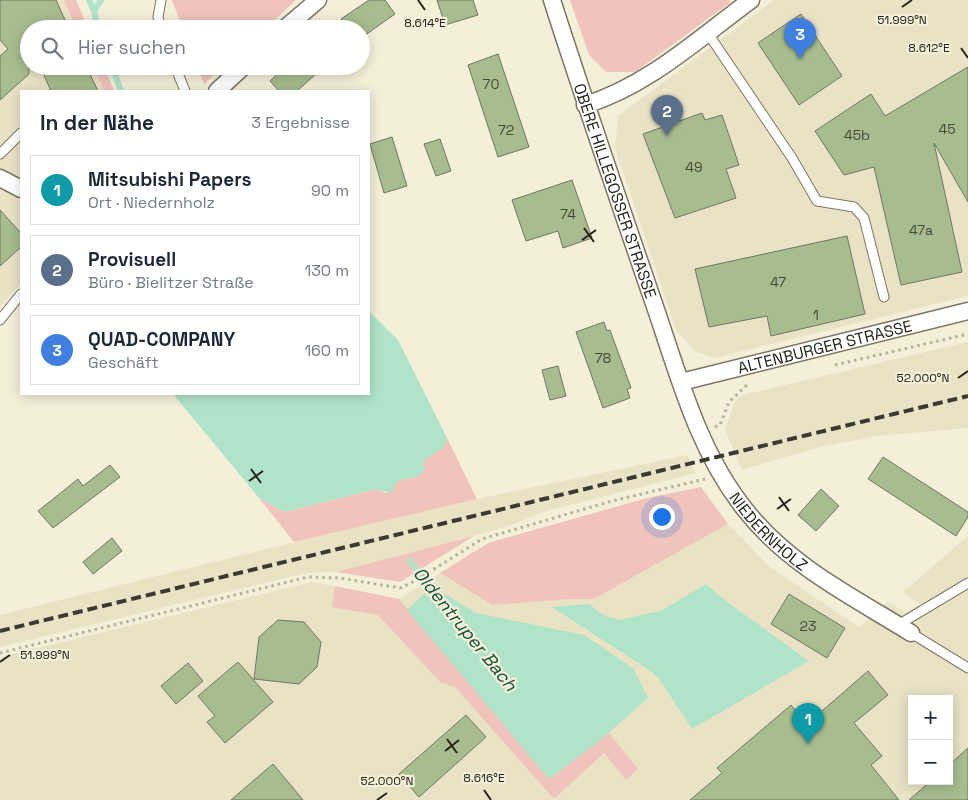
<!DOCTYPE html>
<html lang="de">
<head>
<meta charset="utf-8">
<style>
  :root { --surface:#fff; --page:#f2f2f3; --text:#1f2937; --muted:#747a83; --line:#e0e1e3; --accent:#d93025 }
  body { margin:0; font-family:"Space Grotesk",sans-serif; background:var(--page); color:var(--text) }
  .controls { position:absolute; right:15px; bottom:15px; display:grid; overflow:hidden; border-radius:0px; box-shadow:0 2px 12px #0003 }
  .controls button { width:45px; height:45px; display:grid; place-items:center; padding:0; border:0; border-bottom:1px solid var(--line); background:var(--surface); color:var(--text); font:25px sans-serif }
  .you { position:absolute; left:661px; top:516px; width:18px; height:18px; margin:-12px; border:4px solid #fff; border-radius:50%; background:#1a73e8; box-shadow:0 0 0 8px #1a73e833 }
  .badge { display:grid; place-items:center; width:32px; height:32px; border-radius:50%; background:var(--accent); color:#fff; font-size:16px; font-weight:700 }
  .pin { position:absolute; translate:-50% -41px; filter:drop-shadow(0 1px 2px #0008) }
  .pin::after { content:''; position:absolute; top:26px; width:18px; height:15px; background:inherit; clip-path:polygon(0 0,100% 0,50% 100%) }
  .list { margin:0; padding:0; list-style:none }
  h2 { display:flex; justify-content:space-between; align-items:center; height:65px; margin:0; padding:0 20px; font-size:21px }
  h2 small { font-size:16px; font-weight:400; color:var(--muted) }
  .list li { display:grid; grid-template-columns:32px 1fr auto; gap:15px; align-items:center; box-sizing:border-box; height:70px; margin:0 10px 10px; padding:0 10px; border:1px solid var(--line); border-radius:0px }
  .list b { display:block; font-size:19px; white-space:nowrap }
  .list p { margin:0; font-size:16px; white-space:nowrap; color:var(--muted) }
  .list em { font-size:16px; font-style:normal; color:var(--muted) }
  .icon { flex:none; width:28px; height:28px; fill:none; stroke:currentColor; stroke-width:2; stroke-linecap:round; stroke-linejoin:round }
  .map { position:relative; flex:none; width:968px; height:800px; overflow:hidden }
  .search { position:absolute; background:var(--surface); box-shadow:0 2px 12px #0003; left:20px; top:20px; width:350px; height:55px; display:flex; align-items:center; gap:12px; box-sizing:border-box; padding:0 18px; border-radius:28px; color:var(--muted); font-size:19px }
  .panel { position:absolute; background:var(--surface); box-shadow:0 2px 12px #0003; left:20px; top:90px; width:350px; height:305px; border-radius:0px }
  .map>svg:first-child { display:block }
  .built { fill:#e9e2c5; fill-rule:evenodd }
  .green { fill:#f0c4bc }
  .water { fill:#b0e4c8 }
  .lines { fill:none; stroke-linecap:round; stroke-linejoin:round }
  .stream { stroke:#b0e4c8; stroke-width:6 }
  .building { fill:#a7bc8f; stroke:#6e7765 }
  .service-casing { stroke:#7c7764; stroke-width:11 }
  .minor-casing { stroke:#7c7764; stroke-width:19 }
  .path { stroke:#b4b09e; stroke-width:3; stroke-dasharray:2.5 4; stroke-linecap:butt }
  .service { stroke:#fff; stroke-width:9 }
  .minor { stroke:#fff; stroke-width:16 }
  .rail { stroke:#3c3930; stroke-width:4; stroke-dasharray:10 5; stroke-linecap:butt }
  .ticks { fill:none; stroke:#25231b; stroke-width:2 }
  .labels { text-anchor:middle; stroke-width:4.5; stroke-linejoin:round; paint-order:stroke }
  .number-label { font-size:14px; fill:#464938 }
  .street-label { font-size:16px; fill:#25231b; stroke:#f4efd9 }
  .water-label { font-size:18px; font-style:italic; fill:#105036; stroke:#f4efd9 }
  .ticks-label { font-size:12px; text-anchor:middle; fill:#25231b; stroke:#f4efd9; stroke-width:4.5; stroke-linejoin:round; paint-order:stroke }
</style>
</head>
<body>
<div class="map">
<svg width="968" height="800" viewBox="0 0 968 800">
  <rect width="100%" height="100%" fill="#f4efd9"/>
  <path class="built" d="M 0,0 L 64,0 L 77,29 L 29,29 L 29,66 L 93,66 L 104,91 L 21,91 L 21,283 L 0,307 Z
    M 774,0 L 968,0 L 968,296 L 714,358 L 695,351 L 676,330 L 615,148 L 618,116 Z
    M 968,342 L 968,428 L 876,436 L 820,447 L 742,470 L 725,430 L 734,403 L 743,395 Z
    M 687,455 L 696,473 L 543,512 L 517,523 L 474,536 L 336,572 L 306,573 L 0,647 L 0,615 L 294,542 L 477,499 Z
    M 728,524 L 771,568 L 859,627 L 887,602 L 906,612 L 920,604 L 903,592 L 968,536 L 968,800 L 0,800 L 0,657 L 312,582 L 399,599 L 440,573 L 492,605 L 571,599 L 594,599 ZM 912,699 L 949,699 L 949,781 L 912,781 Z"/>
  <path class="green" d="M 64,0 L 76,0 L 88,29 L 77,29 Z
    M 172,0 L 296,0 L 265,29 L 183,29 Z
    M 570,0 L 729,0 L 731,2 L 635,72 L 606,72 L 589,55 Z
    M 93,66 L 104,66 L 114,91 L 104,91 Z
    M 197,66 L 224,66 L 204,84 Z
    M 447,438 L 477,499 L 294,542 L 259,498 L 284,512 L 376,489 L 386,493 L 399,480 L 417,477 L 424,460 L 442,448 Z
    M 701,487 L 728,524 L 594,599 L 571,599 L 492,605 L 440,573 L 488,543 L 647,498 Z
    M 474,536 L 400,582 L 336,572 Z
    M 335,586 L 399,599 L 549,779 L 609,733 L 638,769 L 626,780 L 604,753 L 554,799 L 456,688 L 440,682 L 378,615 L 332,607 Z"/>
  <path class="water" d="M 369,311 L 398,340 L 447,438 L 443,448 L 424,460 L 424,471 L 417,477 L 399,480 L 390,493 L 376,489 L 284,512 L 259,498 L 173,394 L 369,394 Z
    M 706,584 L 727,602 L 809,661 L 692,729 L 660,680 L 652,672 L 552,607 L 589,604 L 603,615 L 619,620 L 661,611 Z
    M 432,586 L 476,613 L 584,635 L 633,668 L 648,698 L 598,742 L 549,779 L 407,610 Z"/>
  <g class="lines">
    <path class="stream" d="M 89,0 L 94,11 L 98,29
      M 94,11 L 101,0
      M 112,66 L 121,91
      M 410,561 L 434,595"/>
  </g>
  <path class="building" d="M 0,0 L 56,0 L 69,29 L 29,29 L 29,74 L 0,100 L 0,56 L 8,49 L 0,40 Z
    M 369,0 L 385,0 L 395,14 L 361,38 L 361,29 L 348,29 L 341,19 Z
    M 437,0 L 473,0 L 478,15 L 445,25 Z
    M 801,14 L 842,76 L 799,105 L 758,43 Z
    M 498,54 L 529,147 L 498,157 L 468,65 Z
    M 40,66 L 86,66 L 98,91 L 51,91 Z
    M 286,66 L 325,66 L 297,91 L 279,91 L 270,81 Z
    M 968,67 L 968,202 L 934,143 L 962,272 L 901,285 L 874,167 L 844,175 L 815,131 L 871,94 L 885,116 Z
    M 702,113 L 705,120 L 722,115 L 739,165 L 726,169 L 736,198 L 675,218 L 643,134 Z
    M 392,137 L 407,186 L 384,193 L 370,144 Z
    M 440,139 L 451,171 L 436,176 L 424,144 Z
    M 572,180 L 592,238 L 563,248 L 558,231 L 526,241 L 512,200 Z
    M 0,210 L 21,233 L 21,247 L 0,266 Z
    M 847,236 L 865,314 L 771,336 L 767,316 L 709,327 L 695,269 Z
    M 604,322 L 607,331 L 610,330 L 631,388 L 627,389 L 630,398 L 603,408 L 576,332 Z
    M 558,366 L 566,396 L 550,400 L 542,370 Z
    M 883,457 L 968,512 L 968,517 L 956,536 L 868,479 Z
    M 110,465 L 120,477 L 53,528 L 38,511 L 78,479 L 83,486 Z
    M 821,489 L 839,506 L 816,531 L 798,515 Z
    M 112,538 L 122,551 L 93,574 L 83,562 Z
    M 789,594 L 845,628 L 827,658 L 771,624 Z
    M 278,620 L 304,622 L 321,642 L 317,667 L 299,684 L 254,679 L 259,637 Z
    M 238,662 L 273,702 L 225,743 L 207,722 L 215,716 L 198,696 Z
    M 188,663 L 203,681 L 176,704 L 161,686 Z
    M 868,671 L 888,695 L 854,723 L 882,756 L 871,765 L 899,800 L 690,800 L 722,773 L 717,768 L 791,705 L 807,724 Z
    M 466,715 L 486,737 L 419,797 L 399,774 Z
    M 968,748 L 968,800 L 909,800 L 931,781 L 949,781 L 949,765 Z
    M 273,764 L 303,800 L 231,800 L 260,775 Z"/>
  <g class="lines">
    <defs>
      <path id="service" d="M 161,29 L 158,17 L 161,0
        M 707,32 L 792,158 L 817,201 L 854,207 L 864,218 L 884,297
        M 175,66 L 185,91
        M 0,154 L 21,133
        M 0,320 L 21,294
        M 898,625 L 968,583
        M 911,633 L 968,668"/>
      <g id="minor">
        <path id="s1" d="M 552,0 C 584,100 618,199 652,298 C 678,372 697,451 747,512 C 790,566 853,597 911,633"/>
        <path d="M 284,29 L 318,0"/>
        <path d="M 217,91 L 244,66"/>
        <path d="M 585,105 C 648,86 699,38 751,0"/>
        <path d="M 0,178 L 21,189"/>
        <path id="s2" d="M 681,382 L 968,311"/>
      </g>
    </defs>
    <use href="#service" class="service-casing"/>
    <use href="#minor" class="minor-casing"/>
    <path class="path" d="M 835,365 L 968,334
      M 715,427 L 720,425 L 729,402 L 748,384
      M 0,653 L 308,577 L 340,578 L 400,588 L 415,581 L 482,539 L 612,501 L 705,479"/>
    <use href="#service" class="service"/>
    <use href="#minor" class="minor"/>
    <path class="rail" d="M 0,631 L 968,396"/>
  </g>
  <path class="ticks" d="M 418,0 L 425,10M 902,7 L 912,0M 961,48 L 968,58M 584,228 L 594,242M 582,240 L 596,230M 958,378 L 968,371M 251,469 L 261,483M 249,481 L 263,471M 779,497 L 789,511M 777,509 L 791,499M 0,662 L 10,655M 447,739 L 457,753M 445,751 L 459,740M 484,790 L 491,800M 377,800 L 387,793"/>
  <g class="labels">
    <g class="number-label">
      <text x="491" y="89">70</text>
      <text x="947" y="134">45</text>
      <text x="506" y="135">72</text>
      <text x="857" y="140">45b</text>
      <text x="694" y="172">49</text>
      <text x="568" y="219">74</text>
      <text x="921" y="235">47a</text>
      <text x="778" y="287">47</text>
      <text x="816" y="320">1</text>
      <text x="603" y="363">78</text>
      <text x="808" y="631">23</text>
    </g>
    <g class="street-label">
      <text dy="6" stroke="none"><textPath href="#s1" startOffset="201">OBERE HILLEGOSSER STRASSE</textPath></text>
      <text dy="6" stroke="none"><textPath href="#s2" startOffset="148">ALTENBURGER STRASSE</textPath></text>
      <text dy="6" stroke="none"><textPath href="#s1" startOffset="579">NIEDERNHOLZ</textPath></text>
    </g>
    <g class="water-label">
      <text transform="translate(465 629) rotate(51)" y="6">Oldentruper Bach</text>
    </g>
  </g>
  <g class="ticks-label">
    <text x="902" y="24">51.999°N</text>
    <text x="425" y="27">8.614°E</text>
    <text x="929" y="52">8.612°E</text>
    <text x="923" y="382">52.000°N</text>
    <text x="45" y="659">51.999°N</text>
    <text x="484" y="782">8.616°E</text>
    <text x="387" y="785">52.000°N</text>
  </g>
</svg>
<div class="controls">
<button>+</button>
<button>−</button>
</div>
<div class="you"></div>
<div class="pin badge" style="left:808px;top:744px;background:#0f9aa8">1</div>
<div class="pin badge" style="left:667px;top:136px;background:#5c6f8a">2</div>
<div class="pin badge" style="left:800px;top:59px;background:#3f7fe0">3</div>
<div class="search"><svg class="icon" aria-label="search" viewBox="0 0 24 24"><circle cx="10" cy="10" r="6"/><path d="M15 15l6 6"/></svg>Hier suchen</div>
<section class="panel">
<h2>In der Nähe<small>3 Ergebnisse</small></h2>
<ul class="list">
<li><span class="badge" style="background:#0f9aa8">1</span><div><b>Mitsubishi Papers</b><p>Ort · Niedernholz</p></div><em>90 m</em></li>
<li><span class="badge" style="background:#5c6f8a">2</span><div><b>Provisuell</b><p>Büro · Bielitzer Straße</p></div><em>130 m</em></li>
<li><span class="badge" style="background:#3f7fe0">3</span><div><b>QUAD-COMPANY</b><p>Geschäft</p></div><em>160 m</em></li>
</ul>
</section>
</div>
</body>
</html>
